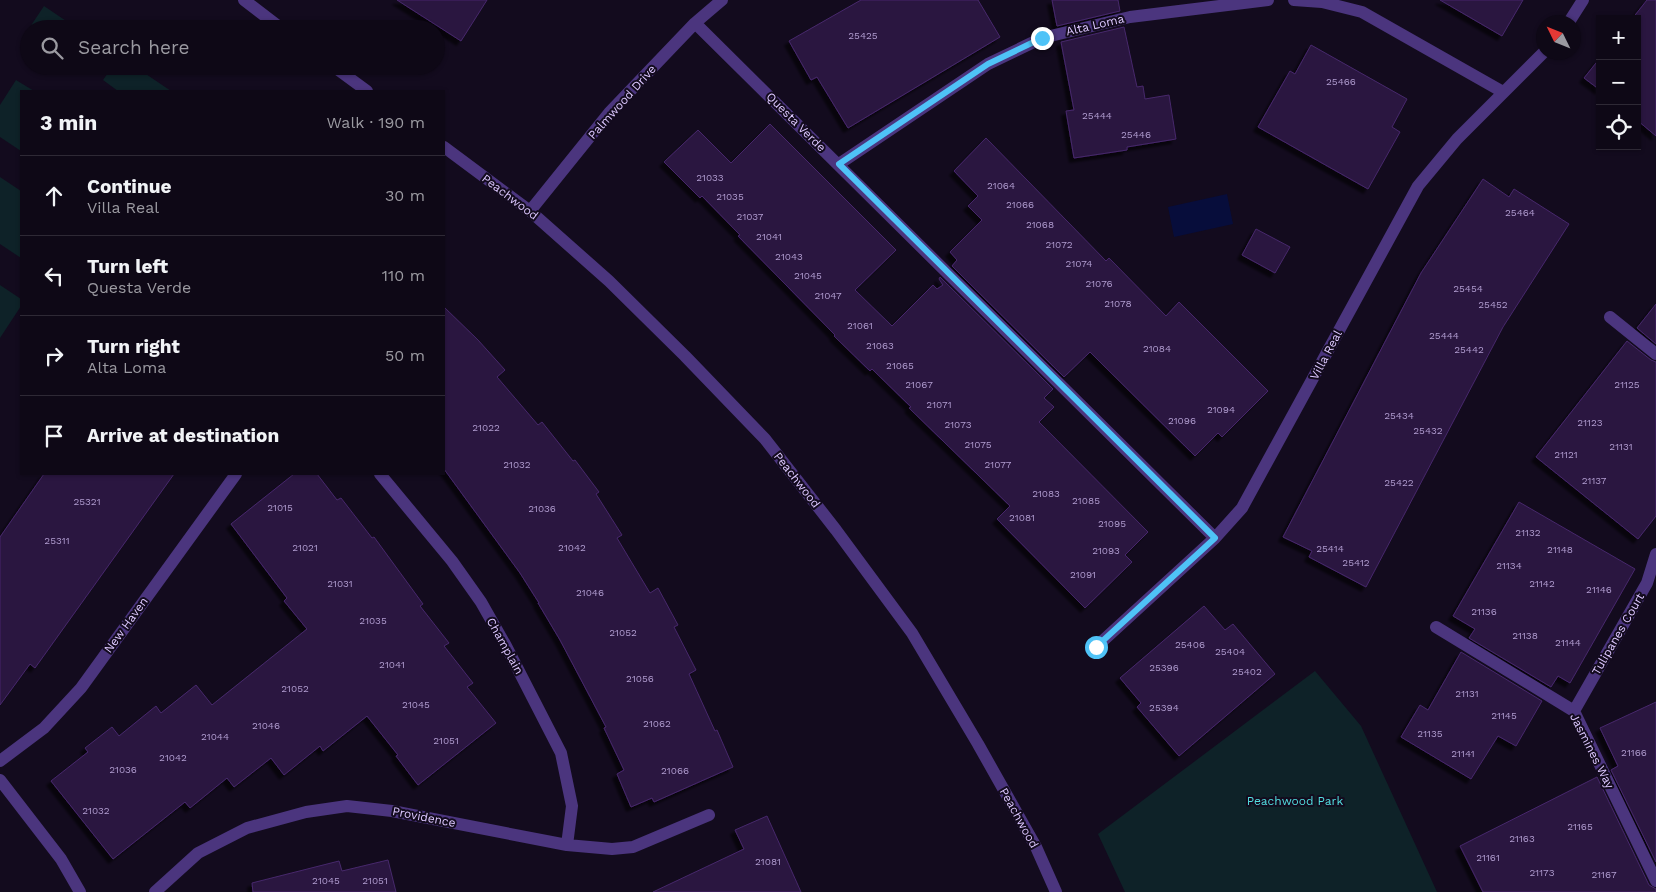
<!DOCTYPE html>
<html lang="en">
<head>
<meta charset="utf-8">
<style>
  :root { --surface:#0e0816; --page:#17111f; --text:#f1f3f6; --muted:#9b9aa1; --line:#2e2935 }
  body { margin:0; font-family:"Work Sans",sans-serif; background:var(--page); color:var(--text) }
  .controls { position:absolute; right:15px; top:15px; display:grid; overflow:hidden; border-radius:0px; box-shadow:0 1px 4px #0004 }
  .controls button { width:45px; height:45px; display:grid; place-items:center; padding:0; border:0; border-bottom:1px solid var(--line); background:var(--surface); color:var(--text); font:25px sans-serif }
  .compass { position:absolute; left:1536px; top:15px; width:45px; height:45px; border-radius:50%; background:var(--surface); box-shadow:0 1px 4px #0004; rotate:313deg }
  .stop { position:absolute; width:15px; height:15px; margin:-11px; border:4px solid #4fc3f7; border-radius:50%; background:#fff }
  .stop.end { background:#4fc3f7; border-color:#fff; box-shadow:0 1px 5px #0008 }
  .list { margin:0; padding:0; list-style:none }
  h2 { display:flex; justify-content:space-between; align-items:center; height:65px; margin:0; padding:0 20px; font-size:21px }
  h2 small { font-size:16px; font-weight:400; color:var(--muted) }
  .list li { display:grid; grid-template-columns:32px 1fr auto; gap:15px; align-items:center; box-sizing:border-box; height:80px; padding:0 20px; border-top:1px solid var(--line) }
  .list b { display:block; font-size:19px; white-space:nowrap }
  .list p { margin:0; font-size:16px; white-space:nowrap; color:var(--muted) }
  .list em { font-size:16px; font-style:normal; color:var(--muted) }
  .icon { flex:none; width:28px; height:28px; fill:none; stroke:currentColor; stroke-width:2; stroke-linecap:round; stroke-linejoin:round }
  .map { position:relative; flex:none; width:1656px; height:892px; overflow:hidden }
  .search { position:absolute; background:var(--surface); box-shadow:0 1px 4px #0004; left:20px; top:20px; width:425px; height:55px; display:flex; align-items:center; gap:12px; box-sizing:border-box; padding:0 18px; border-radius:28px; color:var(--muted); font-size:19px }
  .panel { position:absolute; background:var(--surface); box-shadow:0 1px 4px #0004; left:20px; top:90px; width:425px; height:385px; border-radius:0px }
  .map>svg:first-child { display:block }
  .green { fill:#0e2228 }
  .water { fill:#070d3b }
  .building { fill:#2a173f; stroke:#47286c; filter:url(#shadow) }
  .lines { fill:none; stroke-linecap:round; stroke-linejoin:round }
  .minor { stroke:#4b357e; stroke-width:12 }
  .route { stroke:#4fc3f7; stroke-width:6 }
  .labels { text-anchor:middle; stroke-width:4; stroke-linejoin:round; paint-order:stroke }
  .number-label { font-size:10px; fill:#b09ccf }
  .street-label { font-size:12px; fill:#ddc8ff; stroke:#130b1e }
  .park-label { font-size:12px; fill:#52dfe1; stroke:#130b1e }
</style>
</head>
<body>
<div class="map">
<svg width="1656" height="892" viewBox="0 0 1656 892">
  <defs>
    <filter id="shadow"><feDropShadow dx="-4.5" dy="4.5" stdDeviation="1" flood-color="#0009"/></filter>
  </defs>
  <rect width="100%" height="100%" fill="#130b1e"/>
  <path class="green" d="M 44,6 L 78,29 L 29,29 L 29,31 L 28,30 Z
    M 113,66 L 134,66 L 171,91 L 118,91 L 103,80 Z
    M 16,80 L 34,91 L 21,91 L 21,151 L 0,137 L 0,105 Z
    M 0,177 L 21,191 L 21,258 L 0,244 Z
    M 0,285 L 21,299 L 21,306 L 0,338 Z
    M 1315,671 L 1361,726 L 1437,892 L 1125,892 L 1098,834 Z"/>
  <path class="water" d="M 1227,194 L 1233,224 L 1174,237 L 1168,207 Z"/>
  <path class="building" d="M 397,0 L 487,0 L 461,41 Z
    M 861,0 L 978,0 L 1000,37 L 848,128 L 817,77 L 811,80 L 789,41 Z
    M 1052,0 L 1118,0 L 1120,11 L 1057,26 Z
    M 1440,0 L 1523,0 L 1502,36 Z
    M 1647,0 L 1656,0 L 1656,136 L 1637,120 L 1637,19 L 1632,19 Z
    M 1124,27 L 1137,87 L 1143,86 L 1145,99 L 1169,95 L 1176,139 L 1127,147 L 1127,150 L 1074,158 L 1066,111 L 1074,110 L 1061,42 Z
    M 1311,45 L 1407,99 L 1392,127 L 1400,132 L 1368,189 L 1258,127 L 1290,71 L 1295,74 Z
    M 1600,58 L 1600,90 L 1584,78 Z
    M 770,124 L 896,250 L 855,290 L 892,326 L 933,285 L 937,289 L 943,285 L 939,279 L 940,277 L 1053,389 L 1044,398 L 1054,407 L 1039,422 L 1148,532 L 1125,555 L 1132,562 L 1085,608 L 997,519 L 1010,506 L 909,408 L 911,407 L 872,369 L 870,371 L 834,336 L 835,335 L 738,236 L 740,235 L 702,196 L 700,198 L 664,162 L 698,130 L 731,163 Z
    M 986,138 L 1106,261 L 1109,258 L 1166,316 L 1179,302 L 1268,391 L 1222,437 L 1218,433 L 1195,456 L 1090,352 L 1064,377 L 952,266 L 957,260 L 950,252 L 982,220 L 968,206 L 978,196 L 954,171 Z
    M 1483,179 L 1509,197 L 1514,189 L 1569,224 L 1503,327 L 1366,587 L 1309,557 L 1312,551 L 1283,537 L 1421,273 Z
    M 1256,229 L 1290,247 L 1275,273 L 1242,255 Z
    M 1656,304 L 1656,344 L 1637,328 Z
    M 444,307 L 478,340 L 505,370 L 497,377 L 538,425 L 542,422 L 573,461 L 575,460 L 599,492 L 596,494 L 622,535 L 617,538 L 650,593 L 658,588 L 678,625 L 674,627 L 696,670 L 689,674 L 715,731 L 717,730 L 733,767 L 654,802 L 652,798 L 631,807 L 617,774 L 624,770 L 604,728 L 606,727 L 560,640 L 538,603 L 539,603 L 520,573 L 444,469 Z
    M 1627,341 L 1651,360 L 1656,362 L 1656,516 L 1638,539 L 1536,457 Z
    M 44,474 L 174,474 L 35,668 L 30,664 L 0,705 L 0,537 Z
    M 294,474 L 317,474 L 337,500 L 341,498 L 372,538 L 374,537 L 423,604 L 420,606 L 449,643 L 444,646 L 473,683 L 467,687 L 496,723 L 418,785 L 396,756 L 398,755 L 367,716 L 323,751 L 320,746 L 284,775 L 271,758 L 234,787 L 227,778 L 190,808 L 185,802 L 113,859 L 51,781 L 88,752 L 85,748 L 112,727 L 119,736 L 156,706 L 161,713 L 196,685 L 212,705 L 307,629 L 284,601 L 287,598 L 231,524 Z
    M 1519,502 L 1635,569 L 1570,683 L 1558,676 L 1551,687 L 1469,638 L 1475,629 L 1453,616 Z
    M 1204,606 L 1225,630 L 1233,624 L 1275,674 L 1179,756 L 1137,707 L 1141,703 L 1120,678 Z
    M 1461,652 L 1542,701 L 1516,746 L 1498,736 L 1471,779 L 1401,737 L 1420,705 L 1428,710 Z
    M 1656,702 L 1656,862 L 1611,770 L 1618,766 L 1600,728 Z
    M 1597,777 L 1649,885 L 1656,889 L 1656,892 L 1483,892 L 1460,846 Z
    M 767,816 L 801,892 L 653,892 L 744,849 L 735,830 Z
    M 388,860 L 396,892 L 253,892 L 252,883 L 339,861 L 342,871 Z"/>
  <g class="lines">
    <path class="minor" d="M 244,0 L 282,29
      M 1294,0 L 1322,2 L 1362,12 L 1503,92
      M 1569,22 L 1583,0
      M 695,23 L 1215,538
      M 333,66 L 367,91
      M 444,147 L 530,211 L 609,281 L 685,356 L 765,439 L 836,530 L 912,633 L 978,744 L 1036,847 L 1056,892
      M 839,164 L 988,64 L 1042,38 L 1130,17 L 1268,0
      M 530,211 L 609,113 L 695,23 L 722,0
      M 1610,317 L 1656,354
      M 380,474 L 452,561 L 481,602 L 506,646 L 561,753 L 572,806 L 567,845
      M 1436,627 L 1574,711 L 1656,881
      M 1096,647 L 1215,538 L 1242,508 L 1418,186 L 1457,139 L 1544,52
      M 1574,711 L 1647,583 L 1656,554
      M 0,761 L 44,728 L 81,688 L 236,474
      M 0,780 L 61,859 L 80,892
      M 155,892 L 198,853 L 247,828 L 306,812 L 347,806 L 392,811 L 567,845 L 612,849 L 633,847 L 709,815"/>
  </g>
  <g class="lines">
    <path class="route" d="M 1042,38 L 988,64 L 839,164 L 1215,538 L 1096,647"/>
  </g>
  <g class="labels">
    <g class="number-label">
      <text x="863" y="39">25425</text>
      <text x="1341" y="85">25466</text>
      <text x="1097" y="119">25444</text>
      <text x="1136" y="138">25446</text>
      <text x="710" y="181">21033</text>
      <text x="1001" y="189">21064</text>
      <text x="730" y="200">21035</text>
      <text x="1020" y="208">21066</text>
      <text x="1520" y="216">25464</text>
      <text x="750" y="220">21037</text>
      <text x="1040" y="228">21068</text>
      <text x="769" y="240">21041</text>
      <text x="1059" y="248">21072</text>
      <text x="789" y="260">21043</text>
      <text x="1079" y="267">21074</text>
      <text x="808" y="279">21045</text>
      <text x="1099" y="287">21076</text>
      <text x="1468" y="292">25454</text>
      <text x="828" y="299">21047</text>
      <text x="1118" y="307">21078</text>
      <text x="1493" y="308">25452</text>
      <text x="860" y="329">21061</text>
      <text x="1444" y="339">25444</text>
      <text x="880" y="349">21063</text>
      <text x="1157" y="352">21084</text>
      <text x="1469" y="353">25442</text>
      <text x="900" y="369">21065</text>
      <text x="919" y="388">21067</text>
      <text x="1627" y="388">21125</text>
      <text x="939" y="408">21071</text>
      <text x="1221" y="413">21094</text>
      <text x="1399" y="419">25434</text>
      <text x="1182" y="424">21096</text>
      <text x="1590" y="426">21123</text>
      <text x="958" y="428">21073</text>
      <text x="486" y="431">21022</text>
      <text x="1428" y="434">25432</text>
      <text x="978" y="448">21075</text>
      <text x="1621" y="450">21131</text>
      <text x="1566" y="458">21121</text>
      <text x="517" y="468">21032</text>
      <text x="998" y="468">21077</text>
      <text x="1594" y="484">21137</text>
      <text x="1399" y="486">25422</text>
      <text x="1046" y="497">21083</text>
      <text x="1086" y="504">21085</text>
      <text x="87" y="505">25321</text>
      <text x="280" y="511">21015</text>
      <text x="542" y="512">21036</text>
      <text x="1022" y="521">21081</text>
      <text x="1112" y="527">21095</text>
      <text x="1528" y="536">21132</text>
      <text x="57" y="544">25311</text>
      <text x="305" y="551">21021</text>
      <text x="572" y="551">21042</text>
      <text x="1330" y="552">25414</text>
      <text x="1560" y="553">21148</text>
      <text x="1106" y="554">21093</text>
      <text x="1356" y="566">25412</text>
      <text x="1509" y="569">21134</text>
      <text x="1083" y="578">21091</text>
      <text x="340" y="587">21031</text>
      <text x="1542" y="587">21142</text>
      <text x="1599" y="593">21146</text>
      <text x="590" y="596">21046</text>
      <text x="1484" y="615">21136</text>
      <text x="373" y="624">21035</text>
      <text x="623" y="636">21052</text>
      <text x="1525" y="639">21138</text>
      <text x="1568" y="646">21144</text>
      <text x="1190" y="648">25406</text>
      <text x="1230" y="655">25404</text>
      <text x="392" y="668">21041</text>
      <text x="1164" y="671">25396</text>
      <text x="1247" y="675">25402</text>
      <text x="640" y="682">21056</text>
      <text x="295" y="692">21052</text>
      <text x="1467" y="697">21131</text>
      <text x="416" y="708">21045</text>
      <text x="1164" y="711">25394</text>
      <text x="1504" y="719">21145</text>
      <text x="657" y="727">21062</text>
      <text x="266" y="729">21046</text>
      <text x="1430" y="737">21135</text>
      <text x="215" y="740">21044</text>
      <text x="446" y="744">21051</text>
      <text x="1634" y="756">21166</text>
      <text x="1463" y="757">21141</text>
      <text x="173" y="761">21042</text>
      <text x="123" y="773">21036</text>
      <text x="675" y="774">21066</text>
      <text x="96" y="814">21032</text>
      <text x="1580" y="830">21165</text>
      <text x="1522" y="842">21163</text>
      <text x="1488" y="861">21161</text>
      <text x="768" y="865">21081</text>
      <text x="1542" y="876">21173</text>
      <text x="1604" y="878">21167</text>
      <text x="326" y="884">21045</text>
      <text x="375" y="884">21051</text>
    </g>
    <g class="street-label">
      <text transform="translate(1095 25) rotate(-13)" y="4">Alta Loma</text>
      <text transform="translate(622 102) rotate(-48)" y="4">Palmwood Drive</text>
      <text transform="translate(796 122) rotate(45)" y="4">Questa Verde</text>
      <text transform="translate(510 197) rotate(37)" y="4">Peachwood</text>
      <text transform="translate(1326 355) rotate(-62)" y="4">Villa Real</text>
      <text transform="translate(797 480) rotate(52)" y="4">Peachwood</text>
      <text transform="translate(126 625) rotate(-54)" y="4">New Haven</text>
      <text transform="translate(1618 634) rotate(-60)" y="4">Tulipanes Court</text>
      <text transform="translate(505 646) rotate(61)" y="4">Champlain</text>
      <text transform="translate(1592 751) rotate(63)" y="4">Jasmines Way</text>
      <text transform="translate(424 817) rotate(11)" y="4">Providence</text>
      <text transform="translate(1019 818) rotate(61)" y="4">Peachwood</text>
    </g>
    <g class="park-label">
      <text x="1295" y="805">Peachwood Park</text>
    </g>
  </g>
</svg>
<div class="controls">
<button>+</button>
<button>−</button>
<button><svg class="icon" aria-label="locate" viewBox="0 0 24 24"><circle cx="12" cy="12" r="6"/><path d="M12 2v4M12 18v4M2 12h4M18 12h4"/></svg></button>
</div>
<svg class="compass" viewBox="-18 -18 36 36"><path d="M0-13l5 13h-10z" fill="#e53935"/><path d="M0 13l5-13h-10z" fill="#9b9aa1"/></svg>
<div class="stop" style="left:1096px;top:647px"></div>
<div class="stop end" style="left:1042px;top:38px"></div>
<div class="search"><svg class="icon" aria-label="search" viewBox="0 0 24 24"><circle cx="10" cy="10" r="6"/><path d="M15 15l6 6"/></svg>Search here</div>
<section class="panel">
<h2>3 min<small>Walk · 190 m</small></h2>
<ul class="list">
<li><svg class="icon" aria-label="ahead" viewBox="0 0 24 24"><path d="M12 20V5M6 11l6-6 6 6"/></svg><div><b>Continue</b><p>Villa Real</p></div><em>30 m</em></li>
<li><svg class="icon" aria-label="left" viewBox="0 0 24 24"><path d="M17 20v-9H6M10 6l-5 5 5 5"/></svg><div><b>Turn left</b><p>Questa Verde</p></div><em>110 m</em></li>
<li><svg class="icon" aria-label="right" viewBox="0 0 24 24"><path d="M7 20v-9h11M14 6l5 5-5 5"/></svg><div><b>Turn right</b><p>Alta Loma</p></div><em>50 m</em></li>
<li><svg class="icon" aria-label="arrive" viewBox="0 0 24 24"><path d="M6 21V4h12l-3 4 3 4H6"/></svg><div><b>Arrive at destination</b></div></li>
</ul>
</section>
</div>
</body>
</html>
